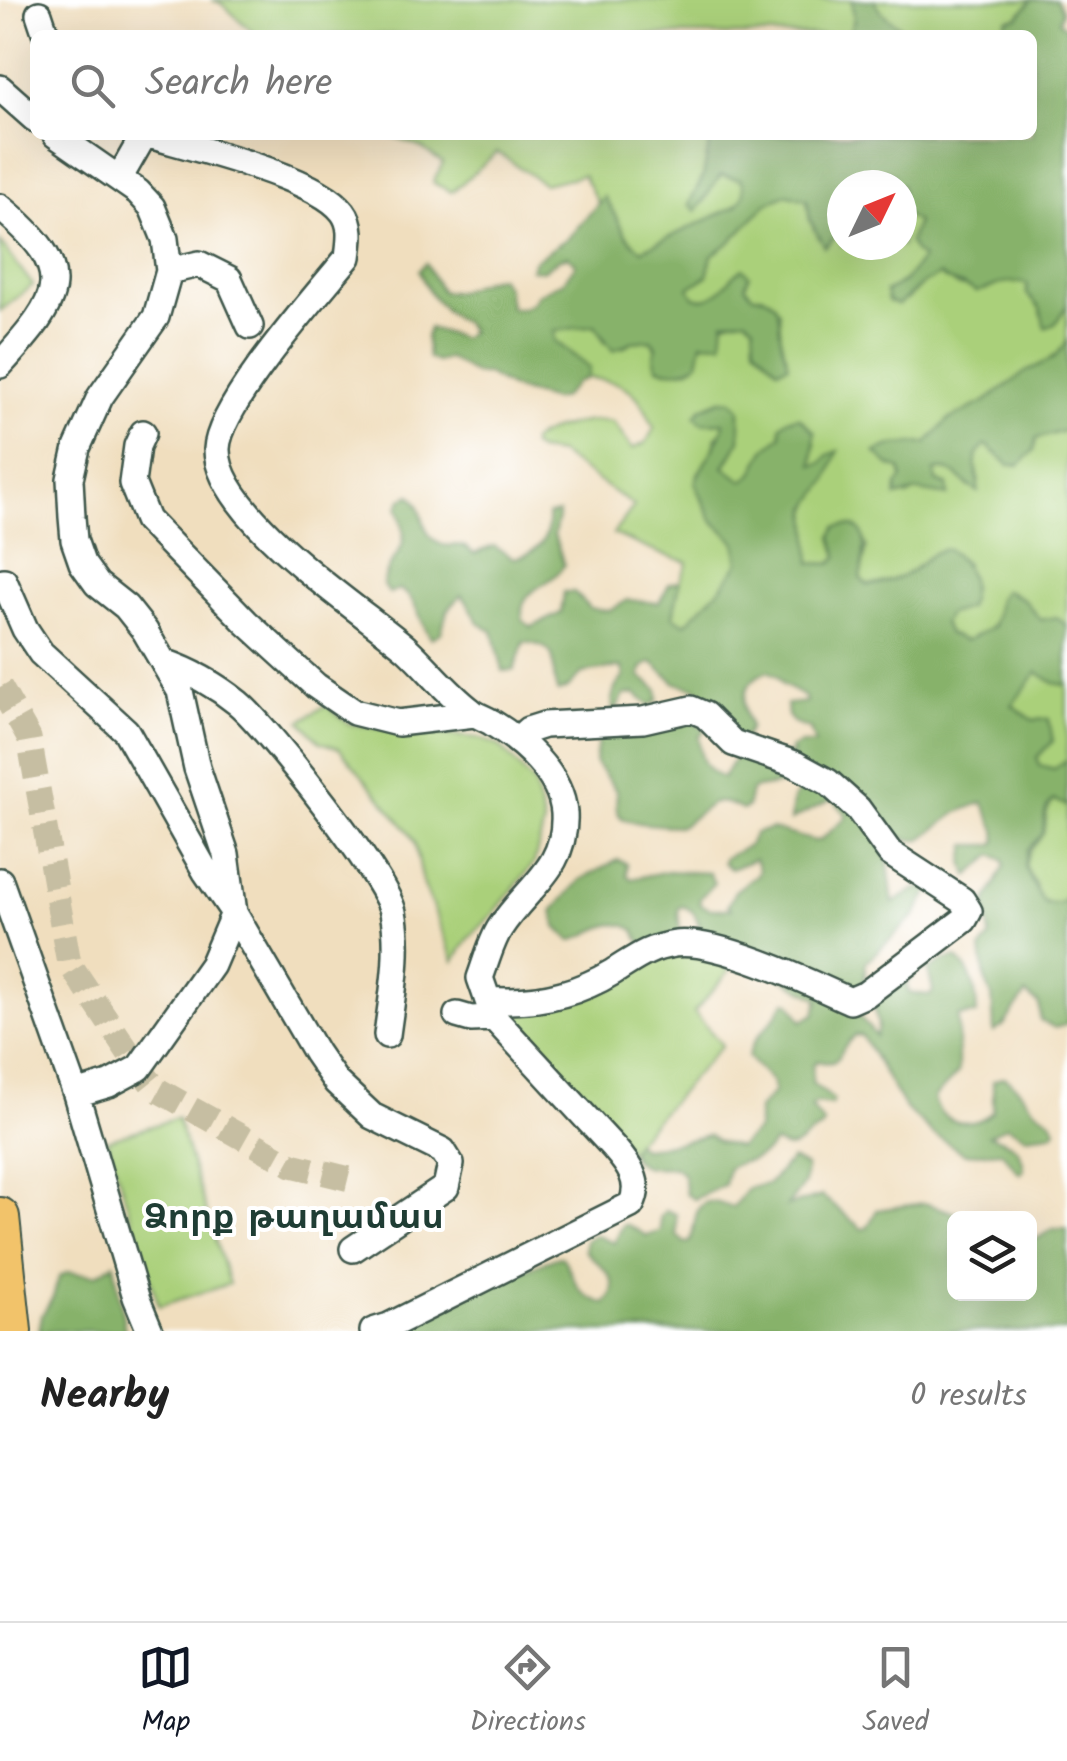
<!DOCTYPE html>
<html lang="en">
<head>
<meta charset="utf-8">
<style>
  :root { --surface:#fff; --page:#f2f2f2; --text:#222; --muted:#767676; --line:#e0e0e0; --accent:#111827 }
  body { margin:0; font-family:Kalam,"Noto Sans Armenian",sans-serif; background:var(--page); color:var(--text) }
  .controls { position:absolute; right:30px; bottom:30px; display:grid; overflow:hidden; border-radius:15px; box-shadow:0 10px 40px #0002 }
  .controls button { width:90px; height:90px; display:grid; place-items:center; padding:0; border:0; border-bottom:2px solid var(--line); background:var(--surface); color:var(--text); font:50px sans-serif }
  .compass { position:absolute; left:827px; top:170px; width:90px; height:90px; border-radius:50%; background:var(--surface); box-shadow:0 10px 40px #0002; rotate:47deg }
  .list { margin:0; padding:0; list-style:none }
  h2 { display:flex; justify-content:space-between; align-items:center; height:130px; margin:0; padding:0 40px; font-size:42px }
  h2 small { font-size:32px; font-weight:400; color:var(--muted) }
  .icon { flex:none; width:55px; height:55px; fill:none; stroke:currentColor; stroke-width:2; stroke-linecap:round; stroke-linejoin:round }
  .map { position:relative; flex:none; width:1067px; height:1331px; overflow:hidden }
  .search { position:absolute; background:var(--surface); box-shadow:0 10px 40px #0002; left:30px; right:30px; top:30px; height:110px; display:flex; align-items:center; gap:25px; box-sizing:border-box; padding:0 35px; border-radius:15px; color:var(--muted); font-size:38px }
  .sheet { height:290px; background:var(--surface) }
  nav { display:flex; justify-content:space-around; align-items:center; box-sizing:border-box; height:140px; border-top:2px solid var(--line); background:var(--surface); font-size:28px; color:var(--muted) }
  nav a { display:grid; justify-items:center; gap:5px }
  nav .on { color:var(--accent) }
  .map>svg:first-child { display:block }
  .green { fill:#aad07a; stroke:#648657; stroke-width:2.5 }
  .forest { fill:#87b26a; stroke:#53784f; stroke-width:2.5 }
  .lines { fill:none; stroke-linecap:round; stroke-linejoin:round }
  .minor-tunnel { stroke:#c6bea2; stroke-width:25; stroke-dasharray:25 12; stroke-linecap:butt }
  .minor-casing { stroke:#3e5549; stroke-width:30 }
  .highway-casing { stroke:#3e5549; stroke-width:42 }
  .minor { stroke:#fff; stroke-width:25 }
  .highway { stroke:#f2c36a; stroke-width:38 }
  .labels { text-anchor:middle; stroke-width:8; stroke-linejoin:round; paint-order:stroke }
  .neighbourhood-label { font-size:35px; font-weight:bold; fill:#1f3d34; stroke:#fff }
</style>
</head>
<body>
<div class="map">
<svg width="1067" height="1331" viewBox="0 0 1067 1331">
  <rect width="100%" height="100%" fill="#fff"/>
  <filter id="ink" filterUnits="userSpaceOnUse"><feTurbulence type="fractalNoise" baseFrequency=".01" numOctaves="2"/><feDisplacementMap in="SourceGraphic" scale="20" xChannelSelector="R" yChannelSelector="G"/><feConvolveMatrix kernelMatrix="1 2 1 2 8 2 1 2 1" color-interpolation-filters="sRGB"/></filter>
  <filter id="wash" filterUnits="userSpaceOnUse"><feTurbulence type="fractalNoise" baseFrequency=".0048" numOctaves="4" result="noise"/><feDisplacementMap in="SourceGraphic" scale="40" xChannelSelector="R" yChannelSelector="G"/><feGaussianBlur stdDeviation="2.25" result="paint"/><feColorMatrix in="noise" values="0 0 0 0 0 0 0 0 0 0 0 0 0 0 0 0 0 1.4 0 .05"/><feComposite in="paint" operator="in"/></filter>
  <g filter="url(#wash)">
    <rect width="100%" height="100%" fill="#f0debe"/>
    <path class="green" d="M 212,0 L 852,0 L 854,20 L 848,35 L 256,35 L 221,3 Z
      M 874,0 L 1032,0 L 1017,17 L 1007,19 L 1004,28 L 1006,35 L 960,32 L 908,35 C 896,21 882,18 874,0 Z
      M 389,135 L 715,135 L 709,146 L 703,177 L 689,205 L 704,202 L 713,183 L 721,175 L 741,179 L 745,189 L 743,199 L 728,212 L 641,250 C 621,237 618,215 604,197 L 598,203 L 583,175 L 544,184 L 497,152 L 452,192 L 433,183 L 443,163 L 422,148 Z
      M 786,194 L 807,200 L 810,220 L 819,238 L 842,229 L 842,245 L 902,245 L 902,213 L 917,222 L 909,242 L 922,258 C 914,275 902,283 886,291 L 907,300 L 922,284 L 940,274 L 957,286 L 986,290 L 1006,281 L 1027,284 L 1027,294 L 1055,324 L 1067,305 L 1067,341 L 1062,351 L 986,401 L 948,420 L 927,444 L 894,445 L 876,452 L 900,468 L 907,496 L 918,490 L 939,492 L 935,471 C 951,467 958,476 969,487 L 979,481 C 973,466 973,454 987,445 L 1009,465 L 1035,439 L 1067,430 L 1067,626 L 1060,620 L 1041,620 L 1023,599 L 1009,591 L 998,599 C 995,627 993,631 966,641 L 947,634 L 943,623 L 948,614 L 957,609 L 966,564 L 948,550 C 931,550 926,560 913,570 C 905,576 878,586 867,585 L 860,578 L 867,547 L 856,528 L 832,537 L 838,557 L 831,564 L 810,563 L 807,520 L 822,463 L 812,465 L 815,443 L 781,436 L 766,448 L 752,475 L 743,481 L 724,468 L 740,440 L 740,408 L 721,400 L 702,408 L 713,423 L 724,421 L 723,431 L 716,438 L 711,458 L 698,473 L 698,492 L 712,520 L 736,542 L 739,563 L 721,588 L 685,624 L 673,616 L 680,581 L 688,562 L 658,553 L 613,534 L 634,506 L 559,454 L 538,451 L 532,447 L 532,441 C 547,428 592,417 613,422 L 632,449 L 646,443 L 654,428 C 638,390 628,382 587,378 L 589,367 L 555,341 L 554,331 L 595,325 L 605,343 L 623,348 L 631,342 L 651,340 L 666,370 L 689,369 C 703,339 711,322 746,317 L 754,325 L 756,335 L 786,354 L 781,344 L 779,311 L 763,295 L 752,295 L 745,286 L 749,276 L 705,301 L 694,297 L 689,288 L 707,276 L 712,255 L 730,242 L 767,204 Z
      M 0,242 L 33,285 L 0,311 Z
      M 1037,671 L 1054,683 L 1067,685 L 1067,760 L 1055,769 L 1039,765 L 1037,757 L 1053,741 L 1048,719 L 1033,720 L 1012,705 L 1016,695 Z
      M 326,705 L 349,724 L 479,738 L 500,746 L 534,784 L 544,824 L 534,863 L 493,914 L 469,938 L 454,961 L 423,883 L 415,843 L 409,832 L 339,748 L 320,742 L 301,721 Z
      M 1055,800 L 1067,806 L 1067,893 L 1062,902 L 1051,905 L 1037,896 L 1035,884 L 1025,867 C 1028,847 1031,852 1040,838 C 1050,825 1041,811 1055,800 Z
      M 647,953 L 711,955 L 730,970 L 694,1012 L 722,1045 L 635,1142 L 630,1152 L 509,1012 Z
      M 177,1118 L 229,1284 L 159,1306 L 107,1140 Z"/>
    <path class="forest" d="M 852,0 L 874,0 C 882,18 896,21 908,35 L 848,35 L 854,20 Z
      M 1032,0 L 1056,0 L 1062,11 L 1059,21 L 1067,29 L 1067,305 L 1055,324 L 1045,328 L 1040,308 L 1027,294 L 1027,284 C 1002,278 998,287 976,292 C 964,282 951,286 940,275 L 922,284 L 898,305 L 888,301 L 886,292 L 904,282 L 922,258 L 914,252 L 909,242 L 917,222 L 902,213 L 902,185 L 892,185 L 894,175 L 885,170 L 860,185 L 842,185 L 842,229 L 825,247 L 810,220 L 807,200 L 786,194 L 766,204 L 730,242 L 712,255 L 707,276 L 689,288 L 694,297 C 720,305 724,279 743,268 L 749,276 L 745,286 L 752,295 C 785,296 777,317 781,339 C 782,348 786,355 788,365 L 778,369 L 755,346 L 754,325 L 746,318 L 724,321 L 722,343 L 702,342 L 698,363 C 686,372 671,372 657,367 L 654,356 L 657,347 L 651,340 L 631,342 L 613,351 L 595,325 L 554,331 L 555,341 L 589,368 L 587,378 L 577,382 L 563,397 L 553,400 L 514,389 L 486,374 L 475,374 L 448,358 L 437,362 L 428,358 L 426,337 L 429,328 L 461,338 L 470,332 C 465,320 455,320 446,311 C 434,300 424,285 419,270 L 426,263 L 441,291 C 464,297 478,277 500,277 L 506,287 L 511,308 L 522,308 L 532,303 L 538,294 L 564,281 L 576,264 L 568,256 L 559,259 L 542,271 L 531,269 L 535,260 L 569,237 L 604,197 C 618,215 621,237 642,250 L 736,206 C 745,197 746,191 741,179 L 721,175 L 696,211 L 689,204 L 703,177 L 709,146 L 715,135 L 1032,135 L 1032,35 L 1006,35 L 1004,28 L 1007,19 L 1018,17 Z
      M 1067,341 L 1067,430 L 1036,439 L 1034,450 L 1020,465 L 1009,465 L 987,445 C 967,457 980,474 978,492 C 962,483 954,465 935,471 L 936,481 L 947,485 L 948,496 L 918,491 L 896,497 L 897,486 L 903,478 L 900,469 L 890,466 L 875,452 L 894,445 L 927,443 L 948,420 L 986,401 L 1027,371 L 1054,358 Z
      M 721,400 L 732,400 L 740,408 L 740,440 L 724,467 L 743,481 L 752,475 L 766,448 L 781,436 L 781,425 L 788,419 L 799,417 L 815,432 L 813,465 L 822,463 L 828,455 L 838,451 L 827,481 L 808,508 L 811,563 L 831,564 L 838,557 L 832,537 L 836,527 C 876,517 863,557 860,578 L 867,585 C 879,586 905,576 914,570 C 926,560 931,550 948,549 C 970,566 976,582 968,608 L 948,614 L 943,623 L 948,634 L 966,641 L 994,626 L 998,599 L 1004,590 L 1023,599 L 1041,620 L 1056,617 L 1067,626 L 1067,685 L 1054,683 L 1037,672 L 1012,705 L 1033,720 L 1049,719 L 1053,741 L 1037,757 L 1039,765 L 1054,769 L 1067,760 L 1067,806 L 1055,800 C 1042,806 1045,822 1043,834 L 1028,849 L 1025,866 C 1029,875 1039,898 1045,903 L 1062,903 L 1067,893 L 1067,1024 L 1055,1028 L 1040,1020 L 1039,1004 L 1026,994 L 1003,1026 L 994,1032 L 992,996 L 985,980 L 981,949 L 990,937 L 986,903 L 1005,865 L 1003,860 L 993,855 L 968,876 L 964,862 L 967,845 L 993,845 L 997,841 L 996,830 L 983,802 L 958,812 L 920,840 L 908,840 L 899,837 L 883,823 L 893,903 L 916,889 L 926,887 L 929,891 L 915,916 L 866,962 L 864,985 L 856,1012 L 876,1036 L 878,1026 L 873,1000 L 934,956 L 906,983 L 909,993 L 931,995 L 933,990 L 928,970 L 945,960 L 956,958 C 974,974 976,991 977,1014 L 958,1016 L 958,1073 L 934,1098 C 940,1127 975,1129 993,1111 L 993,1081 L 1003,1077 C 1021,1085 1024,1101 1039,1112 C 1048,1118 1052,1118 1056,1129 L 1053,1133 L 1025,1136 L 1007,1126 L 989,1135 C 1009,1142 1022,1144 1024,1170 L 1020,1174 L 1001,1151 L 965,1154 L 933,1134 L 904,1107 L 862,1036 L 856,1035 C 834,1050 846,1068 817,1061 L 813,1065 L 812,1083 L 834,1100 L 831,1105 L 815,1103 L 811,1107 L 824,1124 L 821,1129 C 809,1131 800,1148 788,1148 C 783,1147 779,1144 774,1143 C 757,1165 748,1157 728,1168 L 724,1185 L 694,1199 L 686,1194 L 683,1174 L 675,1167 C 656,1166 639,1173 630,1152 L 635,1142 L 642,1148 C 666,1146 687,1140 709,1135 L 718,1142 L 739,1147 L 758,1129 L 758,1109 L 774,1092 L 772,1082 L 748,1057 C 753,1039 760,1035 771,1022 C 777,1016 780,1008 786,1001 L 791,1003 L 802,1021 L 815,1014 L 819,999 L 701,933 C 697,920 697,909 680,906 L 678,910 L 680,933 L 643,949 L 635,930 C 610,915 594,934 571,941 L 557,927 L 553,911 L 580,880 L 618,860 L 627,864 L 627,875 L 631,879 L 668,871 L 709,873 L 714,883 L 700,898 L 700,904 L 710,909 L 731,909 L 728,905 L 735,891 L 757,875 L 759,870 L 755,859 L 731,869 L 723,863 L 724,858 L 748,846 L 755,833 L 772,829 L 815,841 L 820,840 L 845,819 L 846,814 L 833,799 L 791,820 L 793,799 L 803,787 L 789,783 L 756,788 L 751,791 L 747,808 L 742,810 C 709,790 706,813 680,826 C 668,826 628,824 621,817 C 614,810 617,800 617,792 L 595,762 L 598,741 L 605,732 L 682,712 L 705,730 L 699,737 C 700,757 703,770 723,778 L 736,756 L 793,754 L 790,749 L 800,744 L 815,744 L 810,729 L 795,724 L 788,716 L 787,704 L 806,702 L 805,697 L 783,685 L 777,676 L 768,671 C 743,680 739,704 750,726 L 746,736 L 736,738 L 696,688 L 676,683 L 652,662 L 643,667 L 640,676 L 658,690 L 658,700 L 650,706 L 635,693 L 624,695 L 614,714 C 610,699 612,687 624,677 L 622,667 L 582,673 L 568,688 L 558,692 C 546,671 569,647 524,642 L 514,670 L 503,671 L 493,631 C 470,622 477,610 461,595 L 447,611 L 441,633 L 431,638 C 419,622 418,598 399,589 L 389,593 L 383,584 C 392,546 414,557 398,508 L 402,499 L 411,495 C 425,508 420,529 435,541 C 449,552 458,537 474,554 L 494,546 L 513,558 C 537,555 550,539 548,515 L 559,513 L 554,535 L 564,565 C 551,589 516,586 523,621 L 532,627 L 561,613 L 564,592 L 574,592 L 590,608 L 600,610 L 611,610 L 628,600 L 659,603 L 669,584 L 680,581 L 673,616 L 685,624 L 721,588 L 739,563 L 736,542 L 712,520 L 695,483 C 701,463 722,442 724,422 L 702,423 L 695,416 L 702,408 Z
      M 792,1159 L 806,1167 L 804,1184 L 787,1206 L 822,1196 L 862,1229 L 867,1228 L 877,1210 L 924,1203 L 971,1218 L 954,1218 L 954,1294 L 1030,1294 L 1030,1243 L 1053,1229 L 1067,1229 L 1067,1331 L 789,1331 L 776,1322 L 766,1324 L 755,1331 L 367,1331 L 557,1257 L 562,1257 C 579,1281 571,1293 605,1304 C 626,1281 600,1266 585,1251 L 585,1241 L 594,1235 L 614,1243 L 623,1225 L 628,1225 L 647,1236 L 661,1231 L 660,1217 L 666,1210 L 676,1214 L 677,1236 L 685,1243 L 690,1242 C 695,1231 693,1205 707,1202 C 714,1200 726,1206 733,1207 L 748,1188 L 768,1184 Z
      M 114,1263 L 125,1331 L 39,1331 L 42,1315 L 53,1297 L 59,1277 L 68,1272 L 96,1275 Z"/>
  </g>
  <g filter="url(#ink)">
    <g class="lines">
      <path class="minor-tunnel" d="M 0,687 L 29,738 L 69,963 L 139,1068 L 156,1089 L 292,1165 L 354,1180"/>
      <defs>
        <path id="minor" d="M 39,14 L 46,35
          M 0,88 L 35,119
          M 56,135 L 138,192 L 152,207 L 165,239 L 169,271 L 156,317 L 100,397 L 77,448 L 70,479 L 72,517 L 74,540 L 82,563 L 97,584 L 126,607 L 145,631 L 180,691 L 197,768 L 226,854 L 234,913 L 212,965 L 139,1068 L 109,1084 L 76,1094
          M 149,135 C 193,148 317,177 343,212 C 353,225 350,241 348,257 C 318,294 218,406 217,449 C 216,515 359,608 406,648 C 428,668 447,693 471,711 C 477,716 484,718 491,722 C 522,741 561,774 564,813 C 567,869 526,887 500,928 C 491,942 486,962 480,978 L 494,1018 L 614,1148 C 628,1164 643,1183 631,1205 L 389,1326 L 373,1331
          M 120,177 L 144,135
          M 0,207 C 79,272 62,297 0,365
          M 169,271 L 199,264 L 229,279 L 250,326
          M 143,433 L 137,446 L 132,483 L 147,520 L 246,622 L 316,686 L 354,712 L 398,723 L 474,714
          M 4,581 L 25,629 L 41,653 L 126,731 L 206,872 L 234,913 L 316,1053 L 336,1082 L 372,1116 L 443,1151 L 451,1164 L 446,1187 L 353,1249
          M 164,662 C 190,671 217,686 238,703 C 268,728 386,878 393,912 C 401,951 392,996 387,1035
          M 0,881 L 76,1094 L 136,1297 L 150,1331
          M 488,1000 C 532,1004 575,995 613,972 C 636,958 647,948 675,944 C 716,938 811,983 850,1001 L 866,994 L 964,920 L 969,911 L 962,900 L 890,853 L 858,809 L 828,782 L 795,764 L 733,743 L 705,715 L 691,709 L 643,720 L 544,725 L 528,730 L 517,740
          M 457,1015 L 471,1019 L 494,1018"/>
        <path id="highway" d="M 0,1217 L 12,1331"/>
      </defs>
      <use href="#minor" class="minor-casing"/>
      <use href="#highway" class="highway-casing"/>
      <use href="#minor" class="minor"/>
      <use href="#highway" class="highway"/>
    </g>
  </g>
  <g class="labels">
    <g class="neighbourhood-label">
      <text x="294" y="1228">Ձորք թաղամաս</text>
    </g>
  </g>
</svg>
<div class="controls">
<button><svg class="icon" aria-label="layers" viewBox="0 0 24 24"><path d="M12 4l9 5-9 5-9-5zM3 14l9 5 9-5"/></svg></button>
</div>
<svg class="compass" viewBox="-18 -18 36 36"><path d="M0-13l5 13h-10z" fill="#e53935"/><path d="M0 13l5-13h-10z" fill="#767676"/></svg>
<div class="search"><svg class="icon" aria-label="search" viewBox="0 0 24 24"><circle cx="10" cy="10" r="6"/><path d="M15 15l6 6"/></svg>Search here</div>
</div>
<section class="sheet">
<h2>Nearby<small>0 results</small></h2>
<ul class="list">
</ul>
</section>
<nav>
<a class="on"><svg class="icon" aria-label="map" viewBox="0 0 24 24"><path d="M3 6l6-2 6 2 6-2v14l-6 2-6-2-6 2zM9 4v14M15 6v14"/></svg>Map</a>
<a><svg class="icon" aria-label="directions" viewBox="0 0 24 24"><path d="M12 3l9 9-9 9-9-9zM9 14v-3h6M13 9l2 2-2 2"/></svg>Directions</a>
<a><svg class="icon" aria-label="saved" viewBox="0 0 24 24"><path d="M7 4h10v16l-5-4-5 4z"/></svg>Saved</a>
</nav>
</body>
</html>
